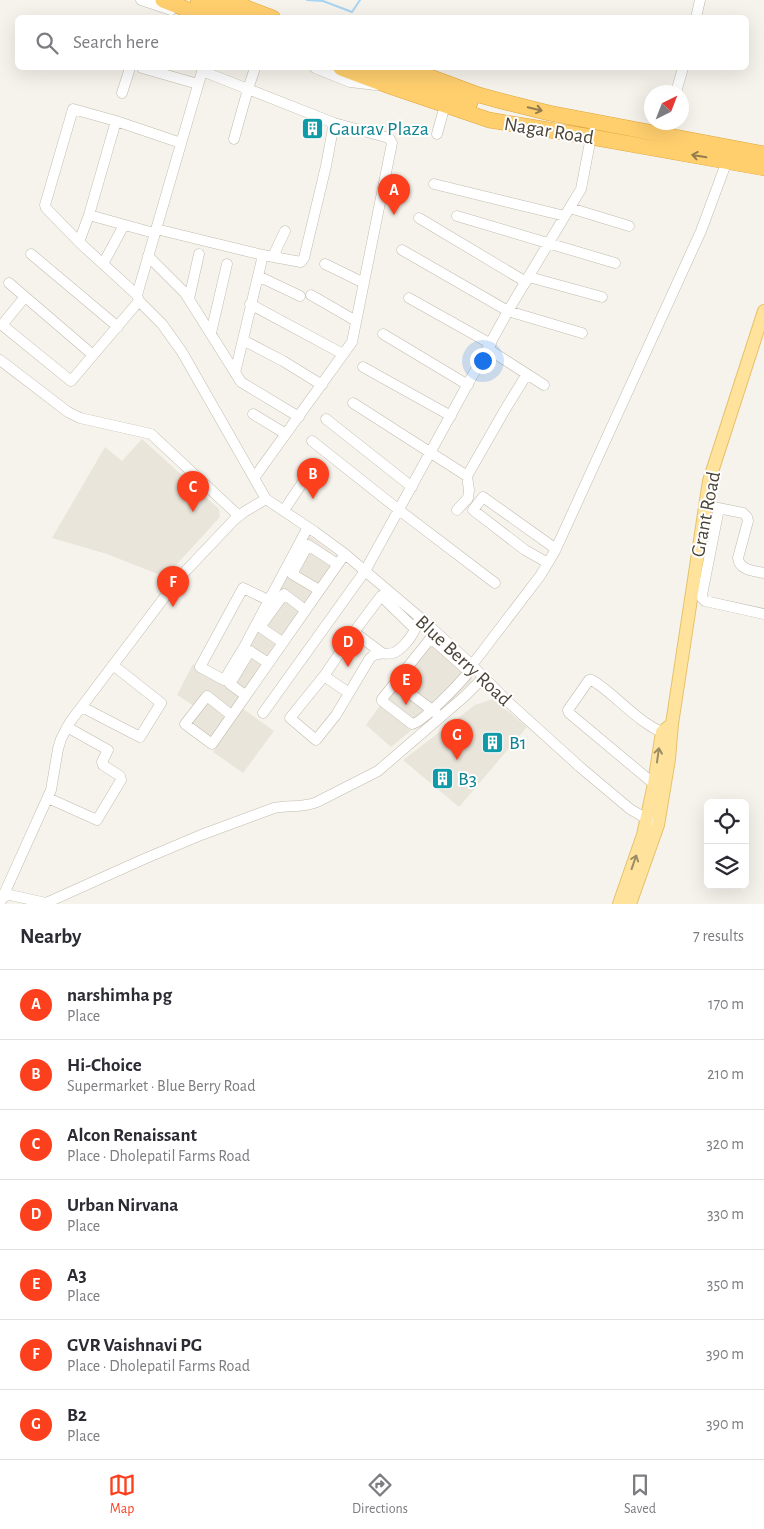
<!DOCTYPE html>
<html lang="en">
<head>
<meta charset="utf-8">
<style>
  :root { --surface:#fff; --page:#f2f2f3; --text:#2b2b33; --muted:#7c7c81; --line:#e1e1e2; --accent:#fc3f1d }
  body { margin:0; font-family:"Alegreya Sans",sans-serif; background:var(--page); color:var(--text) }
  .controls { position:absolute; right:15px; bottom:15px; display:grid; overflow:hidden; border-radius:8px; box-shadow:0 5px 20px #0002 }
  .controls button { width:45px; height:45px; display:grid; place-items:center; padding:0; border:0; border-bottom:1px solid var(--line); background:var(--surface); color:var(--text); font:25px sans-serif }
  .compass { position:absolute; left:644px; top:85px; width:45px; height:45px; border-radius:50%; background:var(--surface); box-shadow:0 5px 20px #0002; rotate:42deg }
  .you { position:absolute; left:482px; top:360px; width:18px; height:18px; margin:-12px; border:4px solid #fff; border-radius:50%; background:#1a73e8; box-shadow:0 0 0 8px #1a73e833 }
  .badge { display:grid; place-items:center; width:32px; height:32px; border-radius:50%; background:var(--accent); color:#fff; font-size:16px; font-weight:700 }
  .pin { position:absolute; translate:-50% -41px; filter:drop-shadow(0 1px 2px #0008) }
  .pin::after { content:''; position:absolute; top:26px; width:18px; height:15px; background:inherit; clip-path:polygon(0 0,100% 0,50% 100%) }
  .list { margin:0; padding:0; list-style:none }
  h2 { display:flex; justify-content:space-between; align-items:center; height:65px; margin:0; padding:0 20px; font-size:21px }
  h2 small { font-size:16px; font-weight:400; color:var(--muted) }
  .list li { display:grid; grid-template-columns:32px 1fr auto; gap:15px; align-items:center; box-sizing:border-box; height:70px; padding:0 20px; border-top:1px solid var(--line) }
  .list b { display:block; font-size:19px; white-space:nowrap }
  .list p { margin:0; font-size:16px; white-space:nowrap; color:var(--muted) }
  .list em { font-size:16px; font-style:normal; color:var(--muted) }
  .icon { flex:none; width:28px; height:28px; fill:none; stroke:currentColor; stroke-width:2; stroke-linecap:round; stroke-linejoin:round }
  .map { position:relative; flex:none; width:764px; height:904px; overflow:hidden }
  .search { position:absolute; background:var(--surface); box-shadow:0 5px 20px #0002; left:15px; right:15px; top:15px; height:55px; display:flex; align-items:center; gap:12px; box-sizing:border-box; padding:0 18px; border-radius:8px; color:var(--muted); font-size:19px }
  .sheet { height:555px; background:var(--surface) }
  nav { display:flex; justify-content:space-around; align-items:center; box-sizing:border-box; height:70px; border-top:1px solid var(--line); background:var(--surface); font-size:14px; color:var(--muted) }
  nav a { display:grid; justify-items:center; gap:2px }
  nav .on { color:var(--accent) }
  .map>svg:first-child { display:block }
  .residential { fill:#eae5da }
  .lines { fill:none; stroke-linecap:round; stroke-linejoin:round }
  .stream { stroke:#a9d4f2; stroke-width:2 }
  .minor-casing { stroke:#c2bbae; stroke-width:11 }
  .major-casing { stroke:#e6c16a; stroke-width:14 }
  .highway-casing { stroke:#e0a43c; stroke-width:16 }
  .minor { stroke:#fff; stroke-width:10 }
  .major { stroke:#ffe39c; stroke-width:12 }
  .highway { stroke:#ffcf6e; stroke-width:15 }
  .oneway { stroke:#937c4e }
  .oneway2 { stroke:#9c8c66 }
  .labels { text-anchor:middle; stroke-width:4; stroke-linejoin:round; paint-order:stroke }
  .culture-label { font-size:20px; fill:#0d838f; stroke:#fff; text-anchor:start }
  .street-label { font-size:20px; fill:#4b4439; stroke:#fff }
</style>
</head>
<body>
<div class="map">
<svg width="764" height="904" viewBox="0 0 764 904">
  <rect width="100%" height="100%" fill="#f6f3ec"/>
  <path class="residential" d="M 142,439 L 219,509 L 220,517 L 165,577 L 107,554 L 52,538 L 105,447 L 122,461 Z
    M 307,534 L 344,562 L 284,644 L 213,749 L 181,726 L 194,706 L 177,695 L 193,664 L 224,682 Z
    M 431,633 L 475,671 L 471,681 L 452,700 L 423,721 L 391,747 L 366,725 Z
    M 493,699 L 527,727 L 459,807 L 403,760 L 475,705 Z
    M 242,708 L 274,731 L 243,773 L 213,752 Z"/>
  <g class="lines">
    <path class="stream" d="M 307,0 L 323,1 L 352,12 L 360,0"/>
    <defs>
      <path id="minor" d="M 141,0 L 171,10
        M 696,18 L 700,0
        M 142,68 L 198,84
        M 315,68 L 350,82 L 376,85
        M 202,71 L 248,89 L 234,139
        M 676,92 L 683,68
        M 122,93 L 130,68
        M 116,121 L 181,143
        M 437,134 L 445,105
        M 665,134 L 668,122
        M 434,184 L 565,216
        M 570,208 L 629,226
        M 89,215 L 154,233
        M 457,216 L 615,263
        M 419,218 L 526,282
        M 156,229 L 263,255 L 301,262 L 304,258 L 326,166 L 334,123
        M 79,242 L 89,215 L 116,121 L 73,109 L 45,205 L 46,208 L 79,242 L 137,295 L 139,301 L 162,324 L 182,352 L 266,499 L 315,532 L 345,554 L 424,621 L 472,665 L 506,700 L 580,767 L 630,809 L 652,822
        M 402,250 L 508,311 L 582,333
        M 31,254 L 118,327
        M 148,256 L 185,293 L 241,382 L 299,417
        M 278,258 L 275,252 L 285,231
        M 103,264 L 124,225
        M 325,264 L 364,283
        M 258,276 L 300,296
        M 529,277 L 602,297
        M 9,283 L 93,355
        M 137,295 L 203,68
        M 311,295 L 356,321
        M 24,298 L 2,325 L 71,381 L 139,301
        M 409,298 L 491,344
        M 189,299 L 199,254
        M 250,304 L 343,354
        M 211,333 L 227,264
        M 383,334 L 468,385
        M 243,340 L 283,361 L 322,385
        M 488,349 L 544,385
        M 0,360 L 68,412 L 80,418 L 151,434 L 239,516
        M 363,367 L 451,416
        M 235,373 L 263,255
        M 353,403 L 467,476
        M 253,414 L 286,434
        M 326,419 L 412,487
        M 312,441 L 399,510 L 495,583
        M 254,478 L 352,342 L 392,143 L 389,138 L 334,123 L 248,89 L 255,68
        M 713,507 L 743,513 L 747,517 L 748,521 L 738,558 C 739,570 754,571 764,573
        M 719,508 L 702,595 L 702,598 L 705,601 L 764,614
        M 284,510 L 307,476
        M 457,510 L 468,498 L 469,490 L 467,476 L 506,408 L 527,374
        M 548,563 L 525,550 L 473,510 L 483,497 L 556,549
        M 319,590 L 292,574 L 308,545 L 337,564
        M 268,600 L 243,588 L 200,667 L 224,680 L 244,647 L 308,527
        M 354,632 L 324,676 L 290,718 L 316,740 L 336,715 L 370,658 C 377,651 384,655 393,653 C 400,651 410,639 413,633 C 416,628 417,623 420,618
        M 430,639 L 433,640 L 467,670 L 467,674 C 460,683 422,723 412,724 L 382,701 L 382,699 Z
        M 282,642 L 260,627 L 284,594 L 305,610
        M 382,653 L 354,632 L 381,596 L 415,629
        M 472,665 L 540,576 L 555,551 L 701,231 L 727,161
        M 324,676 L 349,693
        M 395,682 L 436,713
        M 245,695 L 230,684 L 250,651 L 268,663
        M 82,707 L 140,737 L 161,703 L 113,665
        M 263,713 L 365,571 L 508,311 L 581,189 L 591,137
        M 231,715 L 207,696 L 185,724 L 212,744 L 345,554
        M 654,784 L 569,713 L 568,710 L 589,680 L 592,680 C 618,696 639,725 669,735
        M 48,798 L 97,820 L 121,780 L 120,776 L 103,765 L 102,762 L 108,750 L 67,727
        M 0,896 L 3,897 L 10,895 L 46,903 L 144,859 L 201,835 L 274,808 C 289,805 303,808 317,802 L 378,771 L 465,696 L 484,677
        M 0,903 L 51,790 L 58,749 L 61,739 L 70,722 L 179,578 L 234,520 L 244,512 L 266,499"/>
      <path id="major" d="M 619,904 L 643,835 L 654,784 L 662,732 L 672,724
        M 630,904 L 658,825 L 669,759 L 672,724 L 709,481 L 764,311"/>
      <path id="highway" d="M 163,0 L 209,18
        M 198,0 L 242,18
        M 226,0 L 273,18
        M 341,68 L 392,87 L 489,120 L 591,137 L 764,168
        M 365,68 L 388,73 L 470,103
        M 406,68 L 479,95 L 501,101 L 549,113 L 764,154"/>
    </defs>
    <use href="#minor" class="minor-casing"/>
    <use href="#major" class="major-casing"/>
    <use href="#highway" class="highway-casing"/>
    <use href="#minor" class="minor"/>
    <use href="#major" class="major"/>
    <use href="#highway" class="highway"/>
  </g>
  <defs><path id="oneway-shaft" d="M-6 0H5M1.5-3L5.5 0L1.5 3" fill="none" stroke-width="1.6" stroke-linecap="round" stroke-linejoin="round" transform="scale(1.25)"/></defs>
  <g class="oneway">
    <use href="#oneway-shaft" transform="translate(535 109) rotate(13)"/>
    <use href="#oneway-shaft" transform="translate(699 156) rotate(-170)"/>
  </g>
  <g class="oneway2">
    <use href="#oneway-shaft" transform="translate(658 755) rotate(-82)"/>
    <use href="#oneway-shaft" transform="translate(634 862) rotate(-71)"/>
  </g>
  <defs>
    <symbol id="building-square" viewBox="-11 -11 22 22"><rect x="-9" y="-9" width="18" height="18" rx="4" fill="#0f9aa8" stroke="#fff"/><path d="M-4-6H4V6H1V3H-1V6H-4ZM-2.5-4.3h1.7v1.8h-1.7ZM.8-4.3h1.7v1.8H.8ZM-2.5-1h1.7V.8h-1.7ZM.8-1h1.7V.8H.8Z" fill="#fff"/></symbol>
  </defs>
  <g fill-rule="evenodd">
    <use href="#building-square" x="300" y="116" width="25" height="25"/>
    <use href="#building-square" x="480" y="730" width="25" height="25"/>
    <use href="#building-square" x="430" y="766" width="25" height="25"/>
  </g>
  <g class="labels">
    <g class="culture-label">
      <text x="329" y="135">Gaurav Plaza</text>
      <text x="509" y="749">B1</text>
      <text x="458" y="785">B3</text>
    </g>
    <g class="street-label">
      <text transform="translate(549 130) rotate(9)" y="7">Nagar Road</text>
      <text transform="translate(705 514) rotate(-79)" y="7">Grant Road</text>
      <text transform="translate(464 660) rotate(43)" y="7">Blue Berry Road</text>
    </g>
  </g>
</svg>
<div class="controls">
<button><svg class="icon" aria-label="locate" viewBox="0 0 24 24"><circle cx="12" cy="12" r="6"/><path d="M12 2v4M12 18v4M2 12h4M18 12h4"/></svg></button>
<button><svg class="icon" aria-label="layers" viewBox="0 0 24 24"><path d="M12 4l9 5-9 5-9-5zM3 14l9 5 9-5"/></svg></button>
</div>
<svg class="compass" viewBox="-18 -18 36 36"><path d="M0-13l5 13h-10z" fill="#e53935"/><path d="M0 13l5-13h-10z" fill="#7c7c81"/></svg>
<div class="you"></div>
<div class="pin badge" style="left:394px;top:215px">A</div>
<div class="pin badge" style="left:313px;top:499px">B</div>
<div class="pin badge" style="left:193px;top:512px">C</div>
<div class="pin badge" style="left:348px;top:667px">D</div>
<div class="pin badge" style="left:406px;top:705px">E</div>
<div class="pin badge" style="left:173px;top:607px">F</div>
<div class="pin badge" style="left:457px;top:760px">G</div>
<div class="search"><svg class="icon" aria-label="search" viewBox="0 0 24 24"><circle cx="10" cy="10" r="6"/><path d="M15 15l6 6"/></svg>Search here</div>
</div>
<section class="sheet">
<h2>Nearby<small>7 results</small></h2>
<ul class="list">
<li><span class="badge">A</span><div><b>narshimha pg</b><p>Place</p></div><em>170 m</em></li>
<li><span class="badge">B</span><div><b>Hi-Choice</b><p>Supermarket · Blue Berry Road</p></div><em>210 m</em></li>
<li><span class="badge">C</span><div><b>Alcon Renaissant</b><p>Place · Dholepatil Farms Road</p></div><em>320 m</em></li>
<li><span class="badge">D</span><div><b>Urban Nirvana</b><p>Place</p></div><em>330 m</em></li>
<li><span class="badge">E</span><div><b>A3</b><p>Place</p></div><em>350 m</em></li>
<li><span class="badge">F</span><div><b>GVR Vaishnavi PG</b><p>Place · Dholepatil Farms Road</p></div><em>390 m</em></li>
<li><span class="badge">G</span><div><b>B2</b><p>Place</p></div><em>390 m</em></li>
</ul>
</section>
<nav>
<a class="on"><svg class="icon" aria-label="map" viewBox="0 0 24 24"><path d="M3 6l6-2 6 2 6-2v14l-6 2-6-2-6 2zM9 4v14M15 6v14"/></svg>Map</a>
<a><svg class="icon" aria-label="directions" viewBox="0 0 24 24"><path d="M12 3l9 9-9 9-9-9zM9 14v-3h6M13 9l2 2-2 2"/></svg>Directions</a>
<a><svg class="icon" aria-label="saved" viewBox="0 0 24 24"><path d="M7 4h10v16l-5-4-5 4z"/></svg>Saved</a>
</nav>
</body>
</html>
